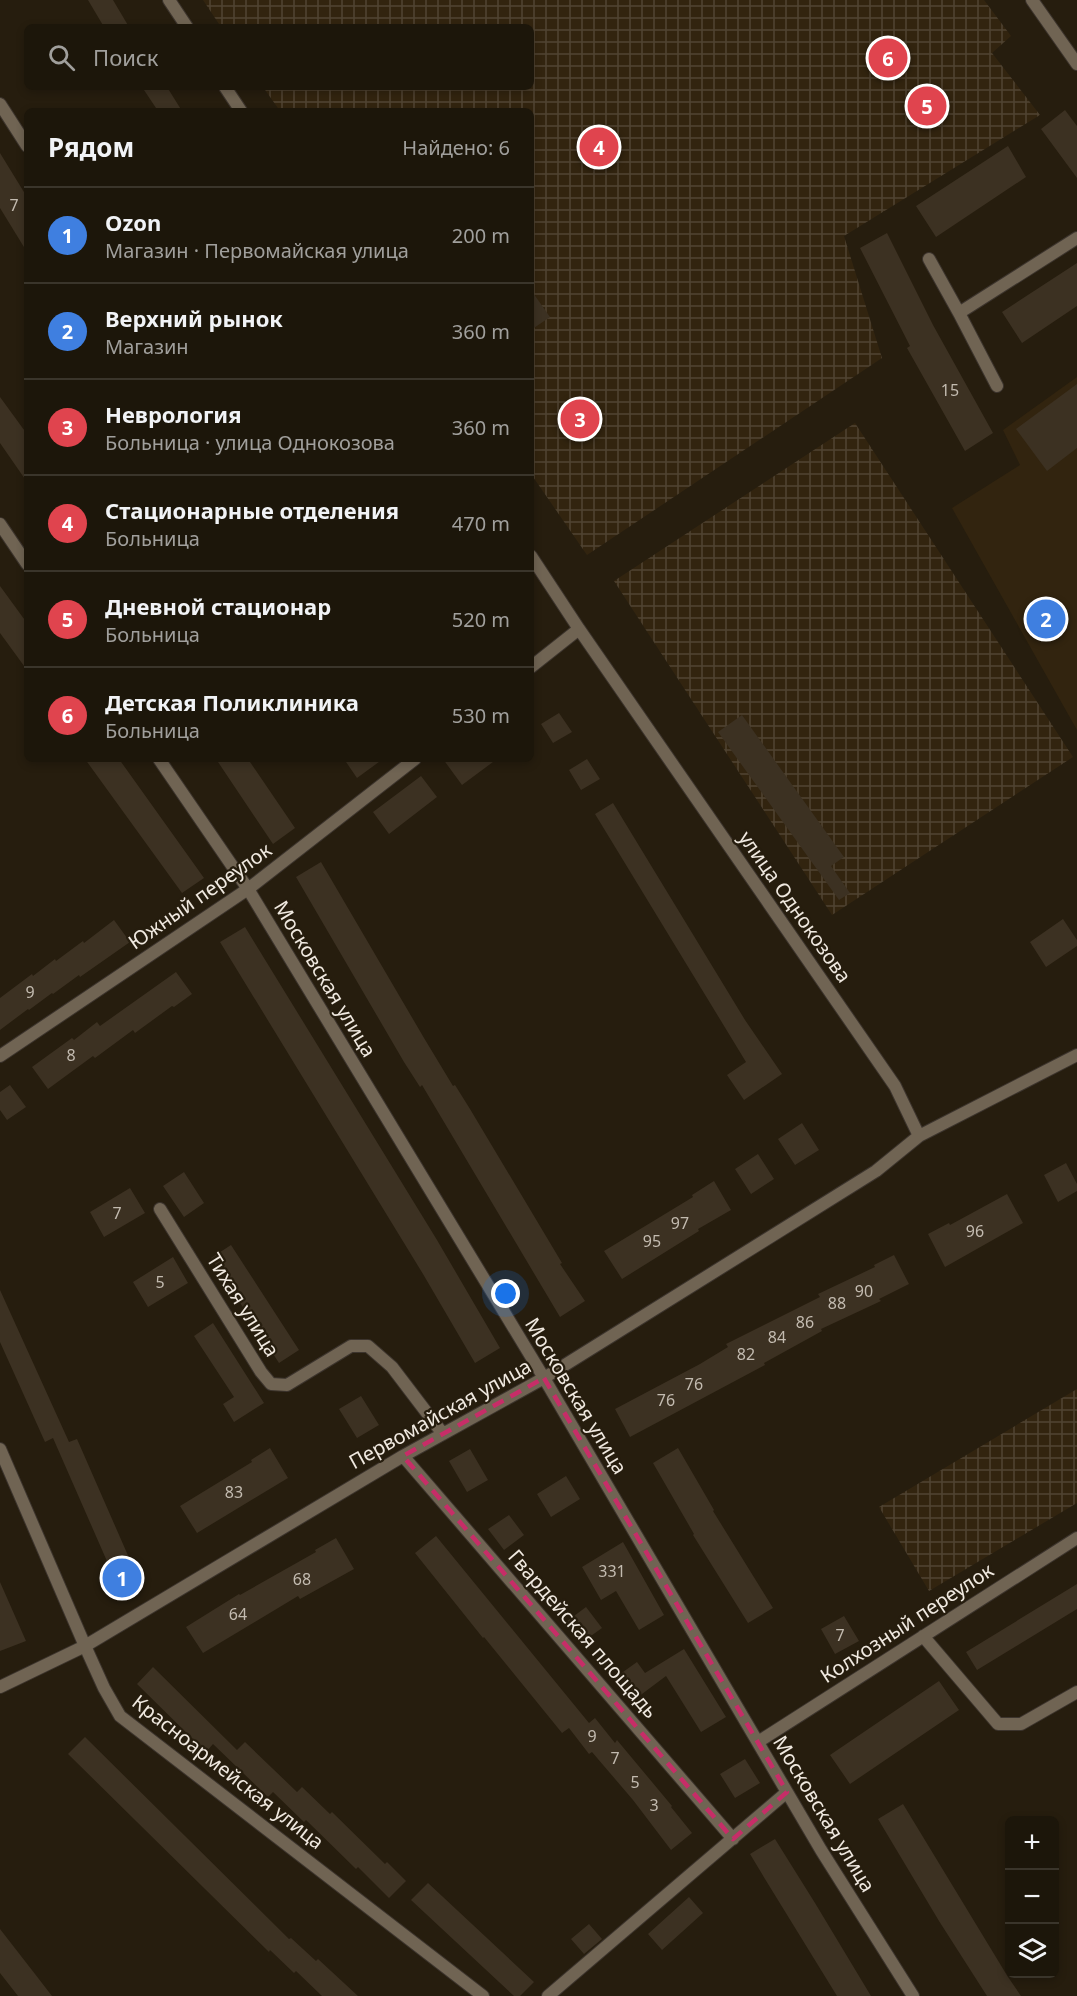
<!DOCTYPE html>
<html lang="ru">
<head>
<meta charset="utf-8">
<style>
  :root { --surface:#1c160a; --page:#292318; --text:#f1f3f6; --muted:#a09f9c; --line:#3a352b; --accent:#b0aefa }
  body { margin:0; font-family:"Noto Sans",sans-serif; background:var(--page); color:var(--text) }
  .controls { position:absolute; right:18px; bottom:18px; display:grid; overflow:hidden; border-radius:9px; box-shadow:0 3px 9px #0003 }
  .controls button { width:54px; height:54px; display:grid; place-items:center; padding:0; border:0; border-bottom:2px solid var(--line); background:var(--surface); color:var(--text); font:30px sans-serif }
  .you { position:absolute; left:506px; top:1294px; width:21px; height:21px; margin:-15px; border:4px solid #fff; border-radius:50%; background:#1a73e8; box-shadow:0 0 0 9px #1a73e833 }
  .badge { display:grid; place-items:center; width:39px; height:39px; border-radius:50%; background:var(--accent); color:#fff; font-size:20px; font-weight:700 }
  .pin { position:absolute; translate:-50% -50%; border:3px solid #fff; box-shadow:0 2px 6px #0006 }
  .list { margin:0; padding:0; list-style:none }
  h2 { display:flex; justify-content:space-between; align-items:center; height:78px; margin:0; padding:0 24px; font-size:26px }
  h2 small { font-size:20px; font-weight:400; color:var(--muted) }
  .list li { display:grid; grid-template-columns:39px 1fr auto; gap:18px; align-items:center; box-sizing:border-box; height:96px; padding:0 24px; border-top:2px solid var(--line) }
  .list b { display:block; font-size:22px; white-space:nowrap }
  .list p { margin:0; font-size:20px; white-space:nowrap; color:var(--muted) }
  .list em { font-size:20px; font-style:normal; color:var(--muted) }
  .icon { flex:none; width:33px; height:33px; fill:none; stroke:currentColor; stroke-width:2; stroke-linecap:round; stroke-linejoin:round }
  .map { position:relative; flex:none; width:1077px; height:1996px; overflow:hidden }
  .search { position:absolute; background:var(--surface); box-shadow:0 3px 9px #0003; left:24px; top:24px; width:510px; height:66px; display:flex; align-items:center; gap:15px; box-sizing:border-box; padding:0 21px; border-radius:9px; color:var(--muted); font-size:22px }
  .panel { position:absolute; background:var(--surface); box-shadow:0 3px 9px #0003; left:24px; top:108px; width:510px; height:654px; border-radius:9px }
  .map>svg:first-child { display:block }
  .built { fill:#32240f }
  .industrial { fill:url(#industrial-grid) }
  .building { fill:#3c3122 }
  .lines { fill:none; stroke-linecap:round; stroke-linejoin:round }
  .street-casing { stroke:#3c342d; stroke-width:14 }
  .street { stroke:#706453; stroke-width:12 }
  .marked { fill:none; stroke:#c72d68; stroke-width:4.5; stroke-dasharray:12 8; stroke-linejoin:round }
  .labels { text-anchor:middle; stroke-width:4.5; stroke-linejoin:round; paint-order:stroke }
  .number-label { font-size:16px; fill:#c3bbb0 }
  .street-label { font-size:20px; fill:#f0e9e0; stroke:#261d0e }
</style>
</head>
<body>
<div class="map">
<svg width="1077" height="1996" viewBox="0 0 1077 1996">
  <defs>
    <pattern id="industrial-grid" width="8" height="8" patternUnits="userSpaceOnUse" patternTransform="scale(1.5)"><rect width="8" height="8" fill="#32240f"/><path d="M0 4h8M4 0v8" fill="none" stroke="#504432"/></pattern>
  </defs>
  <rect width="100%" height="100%" fill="#261d0e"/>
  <path class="built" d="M 1077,377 L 1077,730 L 952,508 L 1020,465 L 1003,430 Z"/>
  <path class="industrial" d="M 203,0 L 984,0 L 1011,36 L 992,53 L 1040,115 L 844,236 L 882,358 L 587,555 L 531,474 L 531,111 L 280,111 L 263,87 L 531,87 L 531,27 L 221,27 Z
    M 855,423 L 1073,757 L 832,915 L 614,581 Z
    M 1077,1389 L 1077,1503 L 929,1591 L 879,1507 Z"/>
  <path class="building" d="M 88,0 L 113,0 L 129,27 L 104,27 Z
    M 142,87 L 167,87 L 182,111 L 158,111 Z
    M 1065,110 L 1077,126 L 1077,178 L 1041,129 Z
    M 1008,146 L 1026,177 L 936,237 L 916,206 Z
    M 0,153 L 27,197 L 27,252 L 0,208 Z
    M 887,233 L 933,325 L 993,433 L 965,451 L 907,348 L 910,346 L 860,248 Z
    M 1077,263 L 1077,306 L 1022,343 L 1002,312 Z
    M 531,290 L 550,317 L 531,330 Z
    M 1077,384 L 1077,448 L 1047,471 L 1016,429 Z
    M 0,397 L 27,434 L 27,482 L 0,443 Z
    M 0,586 L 27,623 L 27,670 L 0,633 Z
    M 559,713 L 572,732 L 553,743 L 541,724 Z
    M 742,715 L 844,857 L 831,866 L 850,893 L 839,900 L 718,732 Z
    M 85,759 L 119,759 L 204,878 L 182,893 Z
    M 216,759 L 248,759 L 295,828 L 273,844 Z
    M 344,759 L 383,759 L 357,778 Z
    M 443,759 L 497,759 L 462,785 Z
    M 587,759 L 600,779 L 581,790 L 569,770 Z
    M 421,776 L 437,797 L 389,834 L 373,812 Z
    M 613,803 L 745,1020 L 782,1074 L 744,1100 L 727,1075 L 746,1062 L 595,814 Z
    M 321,862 L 424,1038 L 453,1086 L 455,1085 L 470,1109 L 562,1263 L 560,1264 L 585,1301 L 560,1317 L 422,1085 L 420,1087 L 404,1062 L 296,877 Z
    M 1063,919 L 1077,940 L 1077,946 L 1046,967 L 1030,942 Z
    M 114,920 L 130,942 L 80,977 L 79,975 L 53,994 L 52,993 L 29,1010 L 28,1009 L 0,1030 L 0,998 L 32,974 L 33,976 L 55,959 L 56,961 L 83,941 L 84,943 Z
    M 245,927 L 437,1240 L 500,1348 L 475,1363 L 423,1274 L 220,942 Z
    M 176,972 L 192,994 L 174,1007 L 172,1006 L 135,1033 L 133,1030 L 95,1058 L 93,1056 L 48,1089 L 32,1067 L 72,1038 L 74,1040 L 97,1022 L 100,1026 Z
    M 10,1085 L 26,1107 L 7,1120 L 0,1110 L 0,1092 Z
    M 802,1123 L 819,1150 L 795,1165 L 778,1139 Z
    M 758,1154 L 774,1179 L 751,1194 L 735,1169 Z
    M 1066,1163 L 1077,1184 L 1077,1191 L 1058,1202 L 1044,1175 Z
    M 184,1172 L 204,1203 L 184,1217 L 163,1186 Z
    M 714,1181 L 731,1210 L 698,1229 L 699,1231 L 622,1279 L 604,1251 L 693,1197 L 692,1195 Z
    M 130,1188 L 145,1213 L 104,1237 L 90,1212 Z
    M 1007,1194 L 1023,1223 L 945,1267 L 928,1234 L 949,1223 L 950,1225 Z
    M 231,1245 L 299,1350 L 279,1363 L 211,1258 Z
    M 894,1255 L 909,1284 L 879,1299 L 881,1301 L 821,1329 L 822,1331 L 764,1363 L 765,1365 L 630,1437 L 615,1409 L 700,1364 L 728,1347 L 726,1344 L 820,1297 L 818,1294 L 875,1267 L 874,1265 Z
    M 173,1257 L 188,1283 L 148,1307 L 133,1282 Z
    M 0,1290 L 69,1442 L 77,1439 L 137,1576 L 117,1584 L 53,1438 L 45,1442 L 0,1342 Z
    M 213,1323 L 264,1403 L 234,1422 L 223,1404 L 234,1397 L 194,1336 Z
    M 361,1396 L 379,1425 L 357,1438 L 339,1409 Z
    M 270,1448 L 288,1478 L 197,1533 L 180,1506 L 252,1462 L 251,1460 Z
    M 678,1448 L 714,1510 L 713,1511 L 773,1608 L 748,1623 L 693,1535 L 694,1534 L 653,1463 Z
    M 470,1449 L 488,1480 L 467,1492 L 449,1461 Z
    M 566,1476 L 580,1499 L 551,1517 L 537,1494 Z
    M 509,1515 L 524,1535 L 504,1550 L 488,1529 Z
    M 436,1536 L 589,1723 L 595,1718 L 615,1743 L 617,1740 L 672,1806 L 671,1807 L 692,1833 L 671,1850 L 633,1800 L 592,1752 L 589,1754 L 569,1728 L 562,1733 L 484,1637 L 483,1638 L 415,1553 Z
    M 336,1538 L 354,1569 L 300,1599 L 298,1596 L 203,1653 L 186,1627 L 239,1594 L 240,1595 L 316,1552 L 315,1550 Z
    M 623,1542 L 664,1615 L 639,1630 L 616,1591 L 601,1600 L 582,1567 Z
    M 0,1582 L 26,1641 L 0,1651 Z
    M 1077,1584 L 1077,1609 L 977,1670 L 966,1652 Z
    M 586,1607 L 602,1628 L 581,1643 L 566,1622 Z
    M 844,1616 L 859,1641 L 835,1654 L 821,1629 Z
    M 684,1649 L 726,1717 L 701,1732 L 666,1676 L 634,1700 L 616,1677 L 637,1662 L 645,1673 Z
    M 153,1667 L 237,1750 L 245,1742 L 297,1792 L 302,1787 L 330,1814 L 332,1812 L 385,1864 L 387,1862 L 406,1881 L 389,1898 L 358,1867 L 356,1869 L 306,1820 L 304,1822 L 273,1792 L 268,1797 L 213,1744 L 206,1752 L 137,1684 Z
    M 939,1681 L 959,1710 L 850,1784 L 830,1755 Z
    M 85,1737 L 289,1939 L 291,1938 L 316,1961 L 318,1959 L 358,1996 L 322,1996 L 296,1971 L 294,1973 L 270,1950 L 269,1952 L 68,1754 Z
    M 745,1759 L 760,1783 L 735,1798 L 720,1774 Z
    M 903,1804 L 1008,1977 L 1021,1996 L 987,1996 L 939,1921 L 878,1819 Z
    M 775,1839 L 815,1903 L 871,1996 L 837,1996 L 765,1879 L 750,1854 Z
    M 428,1883 L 534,1982 L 520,1996 L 514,1996 L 411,1900 Z
    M 689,1897 L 703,1913 L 662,1950 L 648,1934 Z
    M 589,1924 L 602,1939 L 584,1954 L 571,1939 Z
    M 0,1929 L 35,1974 L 52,1996 L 18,1996 L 0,1973 Z"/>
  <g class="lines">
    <defs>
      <path id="street" d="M 169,0 L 187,27
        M 1032,0 L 1077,64
        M 225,87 L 241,111
        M 0,104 L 27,146
        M 929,259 L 959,313
        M 997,386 L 959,313 L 1077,238
        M 0,524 L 27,564
        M 531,556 L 579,629 L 895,1086 L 919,1136 L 1077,1055
        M 531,667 L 579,629
        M 159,759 L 248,889 L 544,1378 L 821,1850 L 913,1996
        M 0,1056 L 248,889 L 415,759
        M 160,1209 L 261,1372 L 271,1384 L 287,1385 L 351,1346 L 368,1346 L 392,1367 L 443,1434
        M 0,1449 L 85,1646 L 104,1688 L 120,1716 L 483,1996
        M 403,1456 L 733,1839
        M 923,1636 L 998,1724 L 1021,1724 L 1077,1692
        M 0,1687 L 85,1646 L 403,1456 L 544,1378 L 876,1171 L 919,1136
        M 758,1742 L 1077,1538
        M 548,1996 L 787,1792"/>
    </defs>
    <use href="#street" class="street-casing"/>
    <use href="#street" class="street"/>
  </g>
  <path class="marked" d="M 544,1378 L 787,1792 L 733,1839 L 403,1456 Z"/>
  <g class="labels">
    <g class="number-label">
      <text x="14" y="211">7</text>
      <text x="950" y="396">15</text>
      <text x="30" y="998">9</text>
      <text x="71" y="1061">8</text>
      <text x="117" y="1219">7</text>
      <text x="680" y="1229">97</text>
      <text x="975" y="1237">96</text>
      <text x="652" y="1247">95</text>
      <text x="160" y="1288">5</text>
      <text x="864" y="1297">90</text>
      <text x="837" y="1309">88</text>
      <text x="805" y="1328">86</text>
      <text x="777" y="1343">84</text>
      <text x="746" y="1360">82</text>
      <text x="694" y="1390">76</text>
      <text x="666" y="1406">76</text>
      <text x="234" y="1498">83</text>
      <text x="612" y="1577">331</text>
      <text x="302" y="1585">68</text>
      <text x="238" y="1620">64</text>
      <text x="840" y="1641">7</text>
      <text x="592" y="1742">9</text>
      <text x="615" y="1764">7</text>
      <text x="635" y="1788">5</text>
      <text x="654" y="1811">3</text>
    </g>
    <g class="street-label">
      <text transform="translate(200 896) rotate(-35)" y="7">Южный переулок</text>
      <text transform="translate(795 907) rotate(55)" y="7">улица Однокозова</text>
      <text transform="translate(325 979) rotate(59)" y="7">Московская улица</text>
      <text transform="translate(243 1305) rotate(58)" y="7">Тихая улица</text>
      <text transform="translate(576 1396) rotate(59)" y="7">Московская улица</text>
      <text transform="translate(440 1414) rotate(-29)" y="7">Первомайская улица</text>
      <text transform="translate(907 1623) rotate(-33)" y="7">Колхозный переулок</text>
      <text transform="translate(583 1634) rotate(49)" y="7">Гвардейская площадь</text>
      <text transform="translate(228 1772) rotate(38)" y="7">Красноармейская улица</text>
      <text transform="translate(824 1814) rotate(59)" y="7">Московская улица</text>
    </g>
  </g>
</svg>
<div class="controls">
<button>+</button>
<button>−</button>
<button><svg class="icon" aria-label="layers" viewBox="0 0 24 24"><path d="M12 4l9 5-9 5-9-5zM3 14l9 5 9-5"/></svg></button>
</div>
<div class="you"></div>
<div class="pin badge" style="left:122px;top:1578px;background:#3f7fe0">1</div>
<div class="pin badge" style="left:1046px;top:619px;background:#3f7fe0">2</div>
<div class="pin badge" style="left:580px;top:419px;background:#e0444e">3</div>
<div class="pin badge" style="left:599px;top:147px;background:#e0444e">4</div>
<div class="pin badge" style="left:927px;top:106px;background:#e0444e">5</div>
<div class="pin badge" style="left:888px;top:58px;background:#e0444e">6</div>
<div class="search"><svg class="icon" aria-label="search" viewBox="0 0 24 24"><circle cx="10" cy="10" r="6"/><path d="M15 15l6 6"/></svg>Поиск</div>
<section class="panel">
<h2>Рядом<small>Найдено: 6</small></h2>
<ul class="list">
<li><span class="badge" style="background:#3f7fe0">1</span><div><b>Ozon</b><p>Магазин · Первомайская улица</p></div><em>200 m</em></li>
<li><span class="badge" style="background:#3f7fe0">2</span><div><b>Верхний рынок</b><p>Магазин</p></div><em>360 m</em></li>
<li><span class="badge" style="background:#e0444e">3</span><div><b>Неврология</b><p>Больница · улица Однокозова</p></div><em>360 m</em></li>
<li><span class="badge" style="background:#e0444e">4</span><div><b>Стационарные отделения</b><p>Больница</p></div><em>470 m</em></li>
<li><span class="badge" style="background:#e0444e">5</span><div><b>Дневной стационар</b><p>Больница</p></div><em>520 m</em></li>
<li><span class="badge" style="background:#e0444e">6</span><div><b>Детская Поликлиника</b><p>Больница</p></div><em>530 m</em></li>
</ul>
</section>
</div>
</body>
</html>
